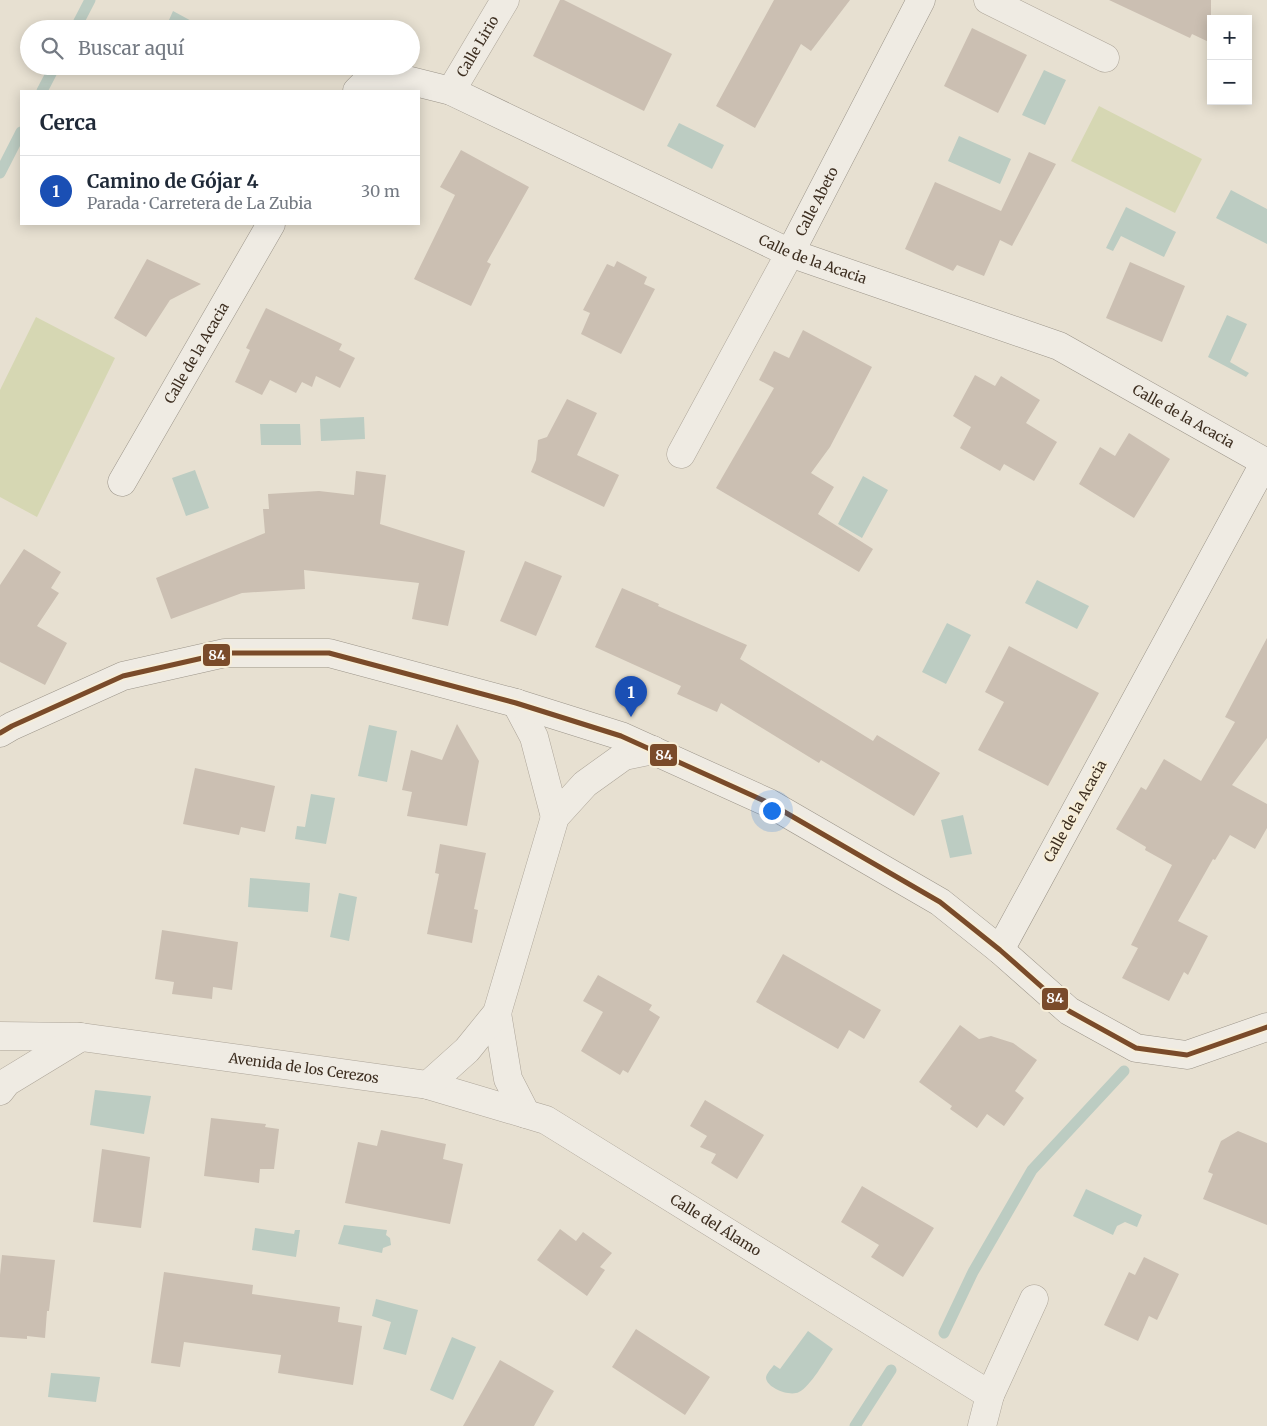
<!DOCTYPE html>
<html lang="es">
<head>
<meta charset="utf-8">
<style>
  :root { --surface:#fff; --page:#f6f6f7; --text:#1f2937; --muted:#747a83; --line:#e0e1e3; --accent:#786c5e }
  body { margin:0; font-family:Merriweather,serif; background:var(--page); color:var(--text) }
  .controls { position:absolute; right:15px; top:15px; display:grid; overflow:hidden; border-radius:0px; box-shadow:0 2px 12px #0003 }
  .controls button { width:45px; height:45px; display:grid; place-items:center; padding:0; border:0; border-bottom:1px solid var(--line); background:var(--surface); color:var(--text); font:25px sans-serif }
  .you { position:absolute; left:771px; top:810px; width:18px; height:18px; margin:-12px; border:4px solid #fff; border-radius:50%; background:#1a73e8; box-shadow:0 0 0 8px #1a73e833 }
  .badge { display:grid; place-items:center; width:32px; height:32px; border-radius:50%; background:var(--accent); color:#fff; font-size:16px; font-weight:700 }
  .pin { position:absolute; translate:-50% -41px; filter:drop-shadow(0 1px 2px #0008) }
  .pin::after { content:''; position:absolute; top:26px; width:18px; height:15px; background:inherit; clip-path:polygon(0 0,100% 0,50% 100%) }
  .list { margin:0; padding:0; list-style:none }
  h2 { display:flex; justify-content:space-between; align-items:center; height:65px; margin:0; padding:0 20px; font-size:21px }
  h2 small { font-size:16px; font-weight:400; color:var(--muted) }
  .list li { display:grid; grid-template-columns:32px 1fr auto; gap:15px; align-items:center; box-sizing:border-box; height:70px; padding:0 20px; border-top:1px solid var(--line) }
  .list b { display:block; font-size:19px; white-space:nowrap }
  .list p { margin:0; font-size:16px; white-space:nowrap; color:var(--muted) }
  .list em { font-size:16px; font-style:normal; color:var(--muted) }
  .icon { flex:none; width:28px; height:28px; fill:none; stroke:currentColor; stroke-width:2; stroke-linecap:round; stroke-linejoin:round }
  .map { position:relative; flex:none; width:1267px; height:1426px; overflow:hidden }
  .search { position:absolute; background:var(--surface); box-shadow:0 2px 12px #0003; left:20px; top:20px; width:400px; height:55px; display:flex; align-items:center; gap:12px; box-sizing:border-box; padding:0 18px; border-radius:28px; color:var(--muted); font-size:19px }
  .panel { position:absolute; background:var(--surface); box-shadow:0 2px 12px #0003; left:20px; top:90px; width:400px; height:135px; border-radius:0px }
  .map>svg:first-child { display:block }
  .green { fill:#d6d7b3 }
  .water { fill:#bcccc2 }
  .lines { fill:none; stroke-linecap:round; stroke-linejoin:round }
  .stream { stroke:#bcccc2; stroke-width:11 }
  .building { fill:#cbbfb2 }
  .street-casing { stroke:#ada599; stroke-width:29 }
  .secondary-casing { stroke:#9c958a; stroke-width:29 }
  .street { stroke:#efebe3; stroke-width:28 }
  .secondary { stroke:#efebe3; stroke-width:28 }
  .bus-1-casing { stroke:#f7eed8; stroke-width:9 }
  .bus-1 { stroke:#7a4b2a; stroke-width:5 }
  .labels { text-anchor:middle; stroke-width:4; stroke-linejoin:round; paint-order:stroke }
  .street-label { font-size:14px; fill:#3d2e20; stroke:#f7eed8 }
  .line-badge { stroke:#f7eed8; stroke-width:2 }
  .badge-label { font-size:14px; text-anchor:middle; font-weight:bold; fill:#fff }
</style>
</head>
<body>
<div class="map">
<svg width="1267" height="1426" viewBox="0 0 1267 1426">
  <rect width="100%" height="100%" fill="#e7e0d1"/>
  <path class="green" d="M 1099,106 L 1202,159 L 1175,213 L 1071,161 Z
    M 36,317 L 115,358 L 37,517 L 0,497 L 0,390 Z"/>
  <path class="water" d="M 173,11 L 197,24 L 195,29 L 165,29 Z
    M 1044,70 L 1066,80 L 1045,125 L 1022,115 Z
    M 679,123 L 724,145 L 712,169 L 667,146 Z
    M 959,136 L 1011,159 L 1000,184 L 948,161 Z
    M 1231,190 L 1267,209 L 1267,244 L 1216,218 Z
    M 1126,207 L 1176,232 L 1164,257 L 1121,236 L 1113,251 L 1106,248 Z
    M 1227,315 L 1247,324 L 1230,362 L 1249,373 L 1246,377 L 1208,357 Z
    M 364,417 L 365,439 L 321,441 L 320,419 Z
    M 260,424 L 300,424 L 301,445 L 261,445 Z
    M 195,470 L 209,508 L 186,516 L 172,478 Z
    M 863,476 L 888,490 L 862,538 L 838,524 Z
    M 1037,580 L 1089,606 L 1077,629 L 1025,603 Z
    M 947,623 L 971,635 L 946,684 L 922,672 Z
    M 369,725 L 397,731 L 387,782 L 358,776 Z
    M 311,794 L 335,798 L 326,844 L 295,839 L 297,826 L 305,827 Z
    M 963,815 L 972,854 L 950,858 L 941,820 Z
    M 250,878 L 310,883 L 308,912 L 248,907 Z
    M 339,893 L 357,897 L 349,941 L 330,937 Z
    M 95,1090 L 151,1096 L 144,1134 L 90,1125 Z
    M 1086,1189 L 1142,1215 L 1137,1227 L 1125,1222 L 1117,1226 L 1113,1235 L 1073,1216 Z
    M 344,1225 L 387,1230 L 386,1235 L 390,1238 L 391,1245 L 383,1248 L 382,1253 L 338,1244 Z
    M 255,1228 L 294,1234 L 295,1230 L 300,1230 L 296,1257 L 252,1250 Z
    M 376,1299 L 418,1310 L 406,1355 L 383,1349 L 391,1322 L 372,1316 Z
    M 808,1331 L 833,1349 C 825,1360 811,1386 799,1392 C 790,1397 767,1388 766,1378 C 766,1374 771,1369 774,1365 L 780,1369 Z
    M 452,1337 L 476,1347 L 453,1400 L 430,1390 Z
    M 51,1373 L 100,1377 L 96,1402 L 48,1397 Z"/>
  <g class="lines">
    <path class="stream" d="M 75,29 L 90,0
      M 42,91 L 55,66
      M 0,173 L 21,132
      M 944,1333 L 973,1272 L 1032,1170 L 1124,1071
      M 855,1426 L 891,1370"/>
  </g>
  <path class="building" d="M 560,0 L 564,0 L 672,54 L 644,111 L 533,56 Z
    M 774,0 L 850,0 L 811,51 L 801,44 L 755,128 L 716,106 Z
    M 1109,0 L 1211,0 L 1211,43 L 1192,34 L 1190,38 Z
    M 972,28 L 1027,55 L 998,113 L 944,86 Z
    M 461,150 L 529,187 L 487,262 L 491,264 L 471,306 L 414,279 L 455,195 L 440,187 Z
    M 1029,152 L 1056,164 L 1012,246 L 1000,240 L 984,276 L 957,265 L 953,271 L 905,249 L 935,182 L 1001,211 Z
    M 147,259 L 201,284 L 170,300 L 146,337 L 114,318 Z
    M 617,261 L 647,277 L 644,284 L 655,289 L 621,354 L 581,334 L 590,313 L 583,310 L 607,264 L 614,267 Z
    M 1130,262 L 1185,286 L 1162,342 L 1106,318 Z
    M 266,308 L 342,344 L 339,350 L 355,358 L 340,388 L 316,376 L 312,387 L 302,382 L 296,393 L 270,380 L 262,395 L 235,382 L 250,350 L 246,348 Z
    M 803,330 L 872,367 L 830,447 L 811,473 L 834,487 L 818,514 L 873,549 L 859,572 L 716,488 L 774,388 L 759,380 L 774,351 L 789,358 Z
    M 975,375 L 995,386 L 1001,376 L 1040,400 L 1026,423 L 1057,442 L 1034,481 L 1004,464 L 1000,471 L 960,448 L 971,427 L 953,416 Z
    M 567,399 L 597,413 L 577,455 L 619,475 L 604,507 L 531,472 L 536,460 L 538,440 L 547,437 Z
    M 1129,433 L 1170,459 L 1134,518 L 1079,484 L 1100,447 L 1115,456 Z
    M 356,471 L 386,475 L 380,524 L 465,551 L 448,626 L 412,619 L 419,583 L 304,570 L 305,589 L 242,593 L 171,619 L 156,578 L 265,533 L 263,509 L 269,509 L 268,494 L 319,491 L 354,495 Z
    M 24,549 L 61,572 L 51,588 L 59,593 L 37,626 L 67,643 L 45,685 L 0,662 L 0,585 Z
    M 525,561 L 562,576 L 536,636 L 500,621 Z
    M 622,588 L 659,604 L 658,606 L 747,645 L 740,659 L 873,741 L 877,735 L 940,773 L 914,816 L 821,760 L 819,763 L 721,703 L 717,712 L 677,694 L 681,686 L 595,647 Z
    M 1267,638 L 1267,738 L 1232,785 L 1267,804 L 1267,828 L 1255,849 L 1230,835 L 1215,860 L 1213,859 L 1178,921 L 1208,936 L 1188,975 L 1184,972 L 1169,1001 L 1122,978 L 1138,948 L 1131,945 L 1172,865 L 1145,850 L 1146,847 L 1116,829 L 1141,787 L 1146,790 L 1164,759 L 1201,781 L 1235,722 L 1225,717 Z
    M 1009,646 L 1099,693 L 1048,786 L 978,750 L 1004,702 L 985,692 Z
    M 457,724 L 479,761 L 467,826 L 407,816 L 412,792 L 402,790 L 411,750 L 442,760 Z
    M 195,768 L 275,786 L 265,832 L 241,827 L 239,835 L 183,824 Z
    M 440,844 L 486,853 L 474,909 L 478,910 L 472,943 L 427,934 L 439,874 L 435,873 Z
    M 162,930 L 238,942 L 232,990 L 213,987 L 212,999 L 172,994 L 174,982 L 155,979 Z
    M 783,954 L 881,1010 L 864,1039 L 849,1030 L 838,1049 L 756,1002 Z
    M 598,975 L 652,1005 L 649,1010 L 660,1017 L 628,1073 L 623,1070 L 620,1075 L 581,1051 L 603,1012 L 583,1001 Z
    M 960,1025 L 979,1039 L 991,1036 L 1013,1043 L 1037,1060 L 1015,1091 L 1024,1098 L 1004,1126 L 987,1114 L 977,1128 L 950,1109 L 952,1106 L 919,1082 Z
    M 705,1100 L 764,1135 L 737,1179 L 711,1163 L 716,1154 L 700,1147 L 707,1136 L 690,1126 Z
    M 211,1118 L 266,1124 L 265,1127 L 279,1129 L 274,1169 L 260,1169 L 259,1183 L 204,1176 Z
    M 381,1130 L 446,1144 L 443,1159 L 463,1164 L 450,1224 L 345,1203 L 358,1142 L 377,1146 Z
    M 1238,1131 L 1267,1143 L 1267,1225 L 1203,1199 L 1213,1174 L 1208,1172 L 1221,1141 Z
    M 102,1149 L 150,1157 L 141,1228 L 93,1222 Z
    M 862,1186 L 934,1228 L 903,1277 L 871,1257 L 879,1245 L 841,1222 Z
    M 560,1229 L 576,1241 L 583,1232 L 612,1253 L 600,1267 L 605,1270 L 587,1296 L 537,1260 Z
    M 2,1255 L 55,1260 L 49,1311 L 47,1311 L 45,1338 L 27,1336 L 27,1339 L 0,1337 L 0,1275 Z
    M 1144,1257 L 1179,1274 L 1157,1320 L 1149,1316 L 1138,1341 L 1104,1325 L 1129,1272 L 1135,1275 Z
    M 164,1272 L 253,1285 L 252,1294 L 340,1307 L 338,1322 L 362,1326 L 353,1385 L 278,1373 L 281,1355 L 184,1342 L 180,1367 L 151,1363 Z
    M 636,1329 L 710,1377 L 685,1415 L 612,1367 Z
    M 500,1360 L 554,1391 L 545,1406 L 534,1426 L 463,1426 Z"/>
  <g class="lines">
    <defs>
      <g id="street">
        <path d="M 988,0 L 1105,58"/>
        <path id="s1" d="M 451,91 L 505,0"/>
        <path d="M 681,454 L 790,253"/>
        <path d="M 516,703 L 534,737 L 555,817"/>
        <path d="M 497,1013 L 508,1079 L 526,1114"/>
        <path id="s2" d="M 0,1036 L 81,1037 L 428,1085 L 546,1120 L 990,1395"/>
        <path d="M 428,1085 L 467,1050 L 497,1013 L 555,817 L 585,784 L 624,756 L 653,750"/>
        <path d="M 0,1091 L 7,1082 L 81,1037"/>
        <path d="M 982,1426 L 990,1395 L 1034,1299"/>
      </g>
      <g id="secondary">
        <path id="s3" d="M 357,91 L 363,85 L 399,78 L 451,91 L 790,253 L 1059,346 L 1265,462 L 1000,950"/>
        <path id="s4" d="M 790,253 L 921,0"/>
        <path id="s5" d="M 122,482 L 271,224"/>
        <path d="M 0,733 L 12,726 L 123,676 L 225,653 L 329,653 L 516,703 L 621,736 L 769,803 L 940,902 L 1000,950 L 1069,1011 L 1136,1048 L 1187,1055 L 1267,1027"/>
      </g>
    </defs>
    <use href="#street" class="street-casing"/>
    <use href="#secondary" class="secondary-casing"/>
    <use href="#street" class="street"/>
    <use href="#secondary" class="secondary"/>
    <defs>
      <path id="bus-1" d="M 0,733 L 12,726 L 123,676 L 225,653 L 329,653 L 516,703 L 621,736 L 769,803 L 940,902 L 1000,950 L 1069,1011 L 1136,1048 L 1187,1055 L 1267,1027"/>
    </defs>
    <use href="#bus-1" class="bus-1-casing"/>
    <use href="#bus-1" class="bus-1"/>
  </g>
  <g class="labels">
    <g class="street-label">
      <text dy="5" stroke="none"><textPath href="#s1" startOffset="52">Calle Lirio</textPath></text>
      <text dy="5" stroke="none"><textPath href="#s4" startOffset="58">Calle Abeto</textPath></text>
      <text dy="5" stroke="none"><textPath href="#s3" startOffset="498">Calle de la Acacia</textPath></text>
      <text dy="5" stroke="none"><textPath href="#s5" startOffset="149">Calle de la Acacia</textPath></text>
      <text dy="5" stroke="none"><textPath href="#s3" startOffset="902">Calle de la Acacia</textPath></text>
      <text transform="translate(1075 811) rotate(-61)" y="5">Calle de la Acacia</text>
      <text dy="5" stroke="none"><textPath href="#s2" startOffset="306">Avenida de los Cerezos</textPath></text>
      <text dy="5" stroke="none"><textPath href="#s2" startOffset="754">Calle del Álamo</textPath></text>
    </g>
  </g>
  <g class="line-badge">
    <rect x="202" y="643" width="29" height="24" rx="5" fill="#7a4b2a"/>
    <rect x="649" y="743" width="29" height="24" rx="5" fill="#7a4b2a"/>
    <rect x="1041" y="987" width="28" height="24" rx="5" fill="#7a4b2a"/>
  </g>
  <g class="badge-label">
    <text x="217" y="660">84</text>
    <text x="664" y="760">84</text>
    <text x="1055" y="1003">84</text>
  </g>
</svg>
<div class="controls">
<button>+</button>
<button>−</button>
</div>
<div class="you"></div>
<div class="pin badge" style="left:631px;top:717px;background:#1a4fb4">1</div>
<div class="search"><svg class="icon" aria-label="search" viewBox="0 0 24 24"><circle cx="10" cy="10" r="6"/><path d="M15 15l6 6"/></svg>Buscar aquí</div>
<section class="panel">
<h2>Cerca<small></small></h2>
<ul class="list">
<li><span class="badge" style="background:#1a4fb4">1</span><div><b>Camino de Gójar 4</b><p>Parada · Carretera de La Zubia</p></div><em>30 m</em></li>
</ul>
</section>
</div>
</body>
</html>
